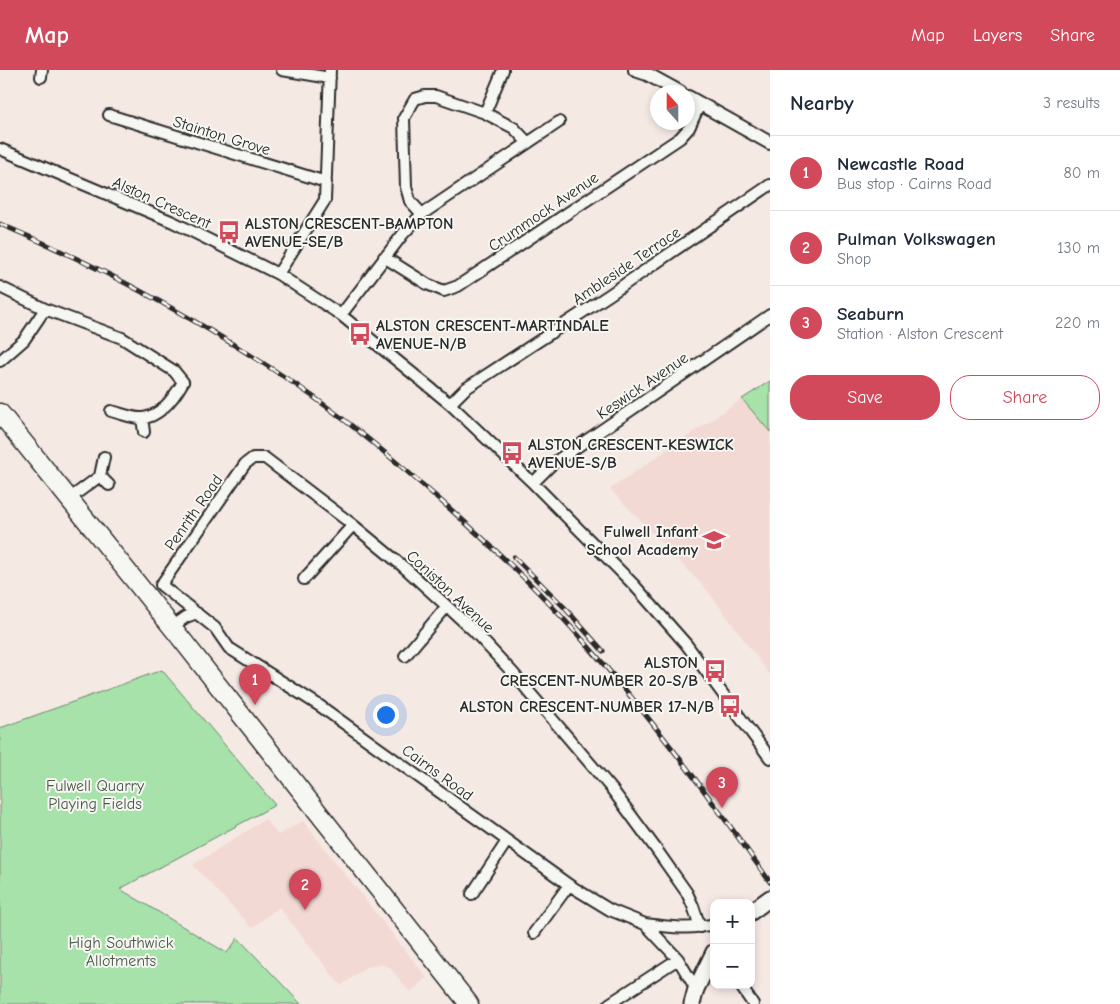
<!DOCTYPE html>
<html lang="en">
<head>
<meta charset="utf-8">
<style>
  :root { --surface:#fff; --page:#f6f6f7; --text:#1f2937; --muted:#747a83; --line:#e0e1e3; --accent:#d1495b }
  body { margin:0; font-family:"Comic Neue",sans-serif; background:var(--page); color:var(--text) }
  .controls { position:absolute; right:15px; bottom:15px; display:grid; overflow:hidden; border-radius:10px; box-shadow:0 2px 8px #0003 }
  .controls button { width:45px; height:45px; display:grid; place-items:center; padding:0; border:0; border-bottom:1px solid var(--line); background:var(--surface); color:var(--text); font:25px sans-serif }
  .compass { position:absolute; left:650px; top:15px; width:45px; height:45px; border-radius:50%; background:var(--surface); box-shadow:0 2px 8px #0003; rotate:339deg }
  .you { position:absolute; left:385px; top:644px; width:18px; height:18px; margin:-12px; border:4px solid #fff; border-radius:50%; background:#1a73e8; box-shadow:0 0 0 8px #1a73e833 }
  .badge { display:grid; place-items:center; width:32px; height:32px; border-radius:50%; background:var(--accent); color:#fff; font-size:16px; font-weight:700 }
  .pin { position:absolute; translate:-50% -41px; filter:drop-shadow(0 1px 2px #0008) }
  .pin::after { content:''; position:absolute; top:26px; width:18px; height:15px; background:inherit; clip-path:polygon(0 0,100% 0,50% 100%) }
  .list { margin:0; padding:0; list-style:none }
  h2 { display:flex; justify-content:space-between; align-items:center; height:65px; margin:0; padding:0 20px; font-size:21px }
  h2 small { font-size:16px; font-weight:400; color:var(--muted) }
  .list li { display:grid; grid-template-columns:32px 1fr auto; gap:15px; align-items:center; box-sizing:border-box; height:75px; padding:0 20px; border-top:1px solid var(--line) }
  .list b { display:block; font-size:19px; white-space:nowrap }
  .list p { margin:0; font-size:16px; white-space:nowrap; color:var(--muted) }
  .list em { font-size:16px; font-style:normal; color:var(--muted) }
  .actions { display:flex; gap:10px; padding:15px 20px }
  .actions a { flex:1; padding:11px 0; border:1px solid var(--accent); border-radius:20px; text-align:center; font-size:18px; color:var(--accent) }
  .actions .main { background:var(--accent); color:#fff }
  .map { position:relative; flex:none; width:770px; height:934px; overflow:hidden }
  header { display:flex; align-items:center; gap:30px; box-sizing:border-box; height:70px; padding:0 25px; background:var(--accent); color:#fff }
  header strong { font-size:24px }
  nav { display:flex; gap:28px; margin-inline-start:auto; font-size:18px }
  main { display:flex }
  aside { flex:1; background:var(--surface) }
  .map>svg:first-child { display:block }
  .built { fill:#f3d9d3 }
  .green { fill:#a6e2a9; stroke:#68866a }
  .lines { fill:none; stroke-linecap:round; stroke-linejoin:round }
  .minor-casing { stroke:#2b2b2b; stroke-width:14 }
  .tertiary-casing { stroke:#2b2b2b; stroke-width:16 }
  .secondary-casing { stroke:#2b2b2b; stroke-width:19 }
  .trunk-casing { stroke:#2b2b2b; stroke-width:21 }
  .minor { stroke:#f6f6f2; stroke-width:10 }
  .tertiary { stroke:#f6f6f2; stroke-width:12 }
  .secondary { stroke:#f6f6f2; stroke-width:15 }
  .trunk { stroke:#f6f6f2; stroke-width:18 }
  .rail-casing { stroke:#2b2b2b; stroke-width:5 }
  .rail { stroke:#f6f6f2; stroke-width:3; stroke-dasharray:9; stroke-linecap:butt }
  .labels { text-anchor:middle; stroke-width:4; stroke-linejoin:round; paint-order:stroke }
  .street-label { font-size:16px; fill:#2b2b2b; stroke:#f6f6f2 }
  .poi-label { font-size:16px; font-weight:bold; fill:#2b2b2b; stroke:#f6f6f2; text-anchor:start }
  .park-label { font-size:16px; fill:#4a594a; stroke:#f6f6f2 }
</style>
</head>
<body>
<header>
<strong>Map</strong>
<nav><a>Map</a><a>Layers</a><a>Share</a></nav>
</header>
<main>
<div class="map">
<svg width="770" height="934" viewBox="0 0 770 934">
  <rect width="100%" height="100%" fill="#f5e9e4"/>
  <filter id="ink" filterUnits="userSpaceOnUse"><feTurbulence type="fractalNoise" baseFrequency=".02" numOctaves="2"/><feDisplacementMap in="SourceGraphic" scale="10" xChannelSelector="R" yChannelSelector="G"/><feConvolveMatrix kernelMatrix="1 2 1 2 8 2 1 2 1" color-interpolation-filters="sRGB"/></filter>
  <g filter="url(#ink)">
    <path class="built" d="M 742,329 L 770,362 L 770,605 L 708,521 L 610,419 Z
      M 265,749 L 278,765 L 303,751 L 427,908 L 410,922 L 389,897 L 381,894 L 366,897 L 341,916 L 279,837 L 252,858 L 193,795 Z"/>
    <path class="green" d="M 770,311 L 770,362 L 742,329 Z
      M 162,600 L 275,735 L 120,819 L 227,883 L 238,868 L 301,934 L 0,934 L 0,658 Z"/>
    <g class="lines">
      <defs>
        <path id="minor" d="M 282,0 L 330,8
          M 41,7 L 42,0
          M 485,43 L 503,0
          M 109,45 L 326,112
          M 0,79 L 173,152 L 278,204 L 341,245 L 450,334 L 533,413 L 634,515 L 686,574 L 770,688
          M 422,144 L 410,131 L 406,117 L 404,48 L 415,29 L 425,26 L 436,26 L 485,43 L 514,58 L 528,73
          M 384,187 L 427,214 L 444,221 L 458,216 L 680,68 L 689,58 L 700,34
          M 278,204 L 325,130 L 330,0
          M 0,217 L 45,239 L 122,268 L 174,301 L 183,312 C 175,326 161,346 143,348 C 134,349 120,343 111,341
          M 341,245 L 403,164 L 422,144 L 559,52
          M 0,291 L 24,270 L 45,239
          M 450,334 L 465,319 L 609,225 L 770,115
          M 142,348 L 144,362
          M 100,406 L 109,415
          M 533,413 L 552,394 L 770,245
          M 69,429 L 100,406 L 104,387
          M 304,509 L 353,455
          M 161,515 L 245,394 L 253,388 L 265,388 L 353,455 L 405,498 L 473,560 L 513,603 L 611,718 L 656,779 L 687,823 L 693,836 L 700,857
          M 161,515 L 215,558 L 229,578 L 320,636 L 569,815 L 610,840 L 645,854
          M 172,557 L 186,547 L 197,543
          M 405,586 L 447,536
          M 472,824 L 507,771
          M 534,863 L 569,815
          M 740,915 L 753,934
          M 696,919 L 678,889 L 645,854 C 669,857 691,860 714,854
          M 609,934 L 678,889"/>
        <path id="tertiary" d="M 635,0 L 647,4 L 680,22
          M 688,27 L 770,73"/>
        <path id="secondary" d="M 751,842 L 770,828
          M 692,934 L 696,919 L 714,882"/>
        <path id="trunk" d="M 0,343 L 172,557 L 469,934"/>
      </defs>
      <use href="#minor" class="minor-casing"/>
      <use href="#tertiary" class="tertiary-casing"/>
      <use href="#secondary" class="secondary-casing"/>
      <use href="#trunk" class="trunk-casing"/>
      <use href="#minor" class="minor"/>
      <use href="#tertiary" class="tertiary"/>
      <use href="#secondary" class="secondary"/>
      <use href="#trunk" class="trunk"/>
      <defs>
        <path id="rail" d="M 0,154 C 103,197 202,252 295,314 C 348,350 399,394 448,437 C 486,471 524,506 559,544 C 637,628 704,719 770,812
          M 514,487 L 564,537 L 603,581"/>
      </defs>
      <use href="#rail" class="rail-casing"/>
      <use href="#rail" class="rail"/>
    </g>
  </g>
  <defs>
    <symbol id="bus-bare" viewBox="-9 -9 18 18"><path d="M-5-6H5V4H4V6H2V4H-2V6H-4V4H-5ZM-3.5-4V0h7V-4ZM-3.5 1.2v1.5H-2V1.2ZM2 1.2v1.5H3.5V1.2Z" fill="#d1495b" stroke="#f6f6f2" stroke-width="2.5" paint-order="stroke"/></symbol>
    <symbol id="school-bare" viewBox="-9 -9 18 18"><path d="M0-5L7-2L0 1L-7-2ZM-4 1L0 2.5L4 1V4Q0 6-4 4Z" fill="#d1495b" stroke="#f6f6f2" stroke-width="2.5" paint-order="stroke"/></symbol>
  </defs>
  <g fill-rule="evenodd">
    <use href="#bus-bare" x="213" y="146" width="32" height="32"/>
    <use href="#bus-bare" x="344" y="248" width="32" height="32"/>
    <use href="#bus-bare" x="496" y="367" width="32" height="32"/>
    <use href="#school-bare" x="698" y="454" width="32" height="32"/>
    <use href="#bus-bare" x="699" y="585" width="32" height="32"/>
    <use href="#bus-bare" x="714" y="620" width="32" height="32"/>
  </g>
  <g class="labels">
    <g class="street-label">
      <text transform="translate(222 65) rotate(17)" y="6">Stainton Grove</text>
      <text transform="translate(162 132) rotate(24)" y="6">Alston Crescent</text>
      <text transform="translate(543 141) rotate(-34)" y="6">Crummock Avenue</text>
      <text transform="translate(626 195) rotate(-34)" y="6">Ambleside Terrace</text>
      <text transform="translate(642 315) rotate(-34)" y="6">Keswick Avenue</text>
      <text transform="translate(193 442) rotate(-55)" y="6">Penrith Road</text>
      <text transform="translate(451 521) rotate(43)" y="6">Coniston Avenue</text>
      <text transform="translate(438 702) rotate(36)" y="6">Cairns Road</text>
    </g>
    <g class="poi-label">
      <text x="245" y="159">ALSTON CRESCENT-BAMPTON<tspan x="245" dy="18">AVENUE-SE/B</tspan></text>
      <text x="376" y="261">ALSTON CRESCENT-MARTINDALE<tspan x="376" dy="18">AVENUE-N/B</tspan></text>
      <text x="528" y="380">ALSTON CRESCENT-KESWICK<tspan x="528" dy="18">AVENUE-S/B</tspan></text>
      <text x="698" y="467" text-anchor="end">Fulwell Infant<tspan x="698" dy="18">School Academy</tspan></text>
      <text x="698" y="598" text-anchor="end">ALSTON<tspan x="698" dy="18">CRESCENT-NUMBER 20-S/B</tspan></text>
      <text x="714" y="642" text-anchor="end">ALSTON CRESCENT-NUMBER 17-N/B</text>
    </g>
    <g class="park-label">
      <text x="95" y="721">Fulwell Quarry<tspan x="95" dy="18">Playing Fields</tspan></text>
      <text x="121" y="878">High Southwick<tspan x="121" dy="18">Allotments</tspan></text>
    </g>
  </g>
</svg>
<div class="controls">
<button>+</button>
<button>−</button>
</div>
<svg class="compass" viewBox="-18 -18 36 36"><path d="M0-13l5 13h-10z" fill="#e53935"/><path d="M0 13l5-13h-10z" fill="#747a83"/></svg>
<div class="you"></div>
<div class="pin badge" style="left:255px;top:635px">1</div>
<div class="pin badge" style="left:305px;top:840px">2</div>
<div class="pin badge" style="left:722px;top:738px">3</div>
</div>
<aside>
<h2>Nearby<small>3 results</small></h2>
<ul class="list">
<li><span class="badge">1</span><div><b>Newcastle Road</b><p>Bus stop · Cairns Road</p></div><em>80 m</em></li>
<li><span class="badge">2</span><div><b>Pulman Volkswagen</b><p>Shop</p></div><em>130 m</em></li>
<li><span class="badge">3</span><div><b>Seaburn</b><p>Station · Alston Crescent</p></div><em>220 m</em></li>
</ul>
<div class="actions"><a class="main">Save</a><a>Share</a></div>
</aside>
</main>
</body>
</html>
